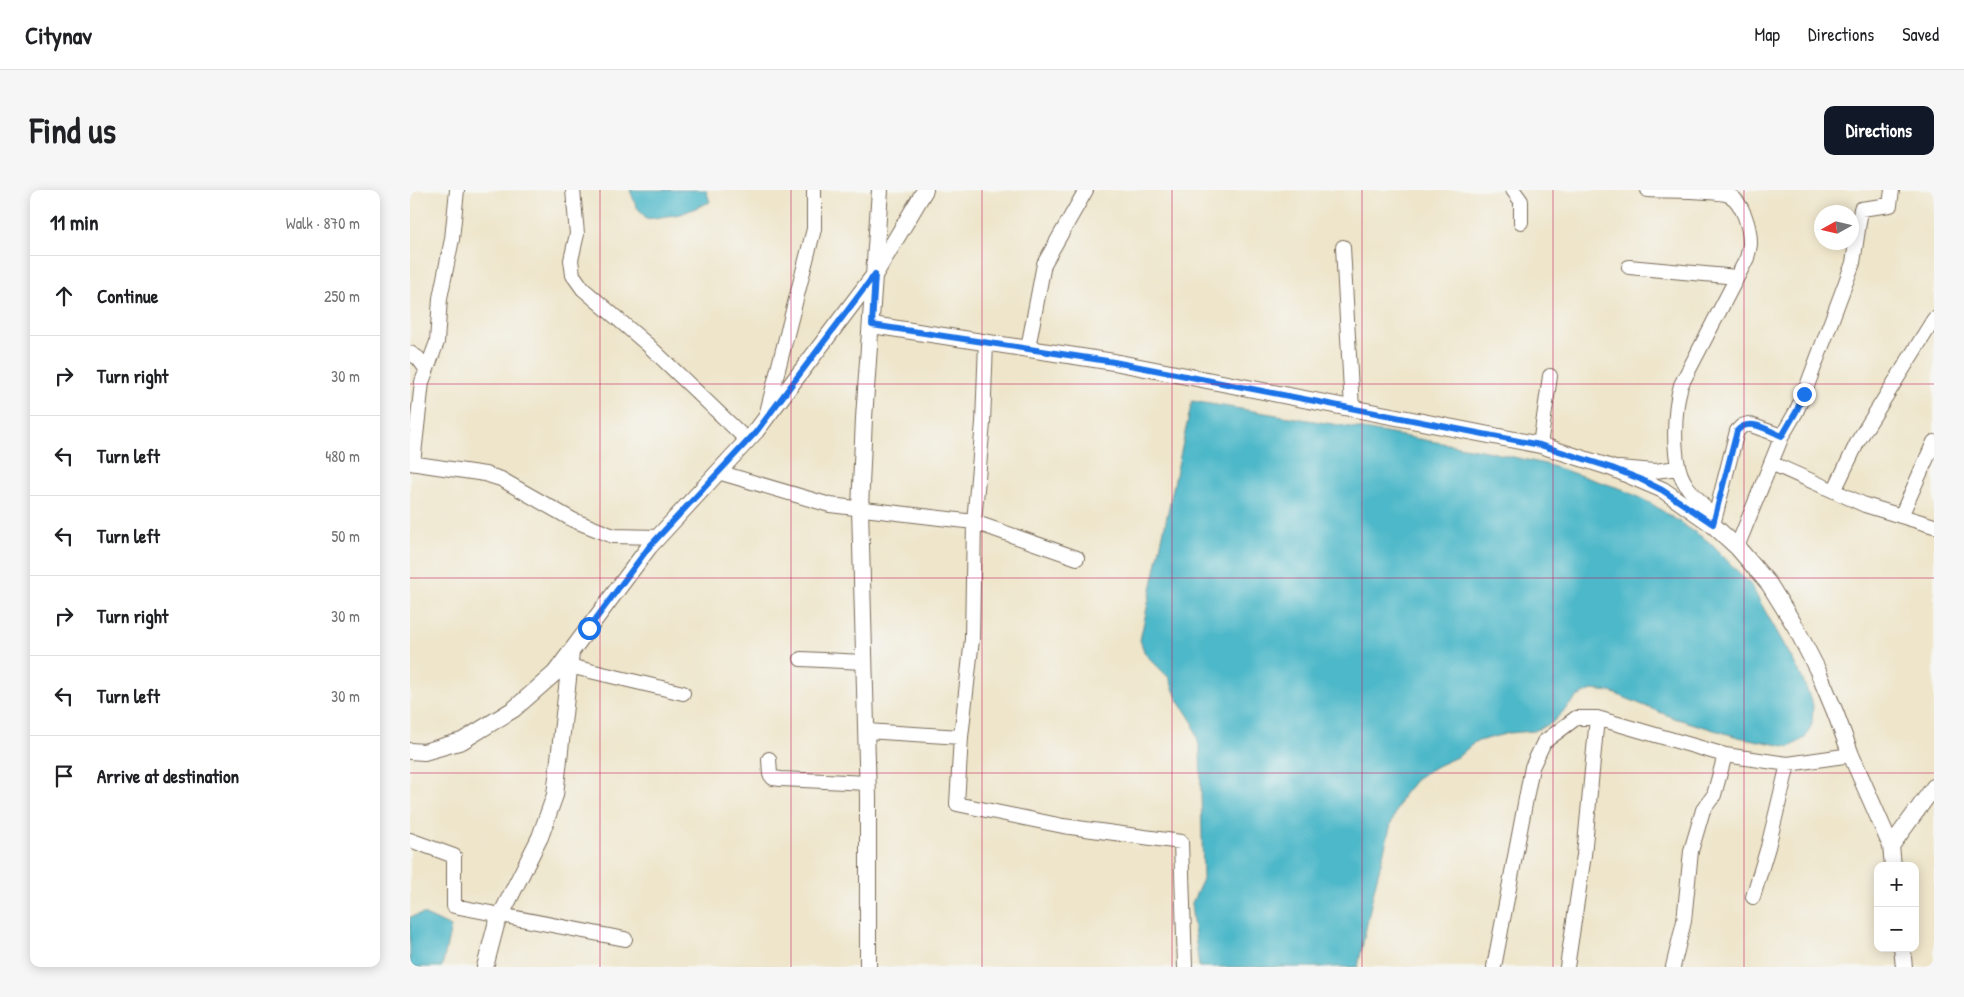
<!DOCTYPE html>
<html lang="en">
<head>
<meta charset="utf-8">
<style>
  :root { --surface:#fff; --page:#f6f6f6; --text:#202124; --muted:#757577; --line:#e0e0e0; --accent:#111827 }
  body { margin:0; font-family:"Patrick Hand",sans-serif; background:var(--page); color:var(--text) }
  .controls { position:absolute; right:15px; bottom:15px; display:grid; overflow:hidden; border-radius:10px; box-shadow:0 2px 12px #0003 }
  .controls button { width:45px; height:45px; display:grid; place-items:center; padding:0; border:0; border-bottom:1px solid var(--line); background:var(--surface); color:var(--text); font:25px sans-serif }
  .compass { position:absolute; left:1404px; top:15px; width:45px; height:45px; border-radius:50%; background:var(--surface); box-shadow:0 2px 12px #0003; rotate:262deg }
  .stop { position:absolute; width:15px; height:15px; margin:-11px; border:4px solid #1a73e8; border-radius:50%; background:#fff }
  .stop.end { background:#1a73e8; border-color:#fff; box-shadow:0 1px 5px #0008 }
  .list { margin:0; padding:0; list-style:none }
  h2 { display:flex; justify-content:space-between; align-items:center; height:65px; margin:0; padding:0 20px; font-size:21px }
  h2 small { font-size:16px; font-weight:400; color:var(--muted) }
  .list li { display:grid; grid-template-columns:32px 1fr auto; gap:15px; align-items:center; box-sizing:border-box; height:80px; padding:0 20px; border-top:1px solid var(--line) }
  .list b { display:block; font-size:19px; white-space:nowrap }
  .list em { font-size:16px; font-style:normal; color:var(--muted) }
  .icon { flex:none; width:28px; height:28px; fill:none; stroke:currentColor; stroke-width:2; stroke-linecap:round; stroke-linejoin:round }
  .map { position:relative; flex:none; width:1524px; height:777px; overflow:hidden; border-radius:10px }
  header { display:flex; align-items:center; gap:30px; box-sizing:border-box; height:70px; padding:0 25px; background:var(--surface); border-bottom:1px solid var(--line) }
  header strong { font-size:24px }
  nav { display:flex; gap:28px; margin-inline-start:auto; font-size:18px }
  .intro { display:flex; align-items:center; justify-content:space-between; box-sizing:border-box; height:120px; padding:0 30px }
  h1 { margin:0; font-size:35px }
  .button { padding:12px 22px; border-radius:10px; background:var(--accent); color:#fff; font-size:18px; font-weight:700 }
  main { display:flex; gap:30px; padding:0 30px }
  aside { flex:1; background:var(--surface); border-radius:10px; box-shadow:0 2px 12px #0003 }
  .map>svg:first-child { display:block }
  .water { fill:#4db8c9; stroke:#447174 }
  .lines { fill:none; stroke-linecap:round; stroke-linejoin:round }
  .minor-casing { stroke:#7a6b5a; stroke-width:16 }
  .tertiary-casing { stroke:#7a6b5a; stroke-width:18 }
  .minor { stroke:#fff; stroke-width:14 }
  .tertiary { stroke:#fff; stroke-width:16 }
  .route { stroke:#1a73e8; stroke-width:6 }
  .grid { fill:none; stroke:#c2185b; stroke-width:1; stroke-opacity:0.55 }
</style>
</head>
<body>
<header>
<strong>Citynav</strong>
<nav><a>Map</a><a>Directions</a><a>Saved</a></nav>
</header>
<div class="intro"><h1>Find us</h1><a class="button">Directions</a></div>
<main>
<aside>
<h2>11 min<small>Walk · 870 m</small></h2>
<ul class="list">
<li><svg class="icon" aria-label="ahead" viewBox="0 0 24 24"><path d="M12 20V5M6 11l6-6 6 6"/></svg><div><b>Continue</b></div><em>250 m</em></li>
<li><svg class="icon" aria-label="right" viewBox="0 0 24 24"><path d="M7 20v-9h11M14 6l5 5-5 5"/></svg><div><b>Turn right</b></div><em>30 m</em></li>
<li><svg class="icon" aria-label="left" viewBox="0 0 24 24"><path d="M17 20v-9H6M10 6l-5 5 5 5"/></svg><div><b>Turn left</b></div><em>480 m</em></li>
<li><svg class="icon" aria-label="left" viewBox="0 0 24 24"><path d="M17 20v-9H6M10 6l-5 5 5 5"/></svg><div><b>Turn left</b></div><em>50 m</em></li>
<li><svg class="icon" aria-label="right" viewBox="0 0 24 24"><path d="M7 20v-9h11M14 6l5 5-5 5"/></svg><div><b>Turn right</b></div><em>30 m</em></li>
<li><svg class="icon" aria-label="left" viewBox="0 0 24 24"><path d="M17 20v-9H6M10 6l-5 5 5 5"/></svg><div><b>Turn left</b></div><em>30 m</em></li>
<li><svg class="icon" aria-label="arrive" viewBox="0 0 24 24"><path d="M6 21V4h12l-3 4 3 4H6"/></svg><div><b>Arrive at destination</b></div></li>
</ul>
</aside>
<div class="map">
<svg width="1524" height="777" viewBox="0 0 1524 777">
  <rect width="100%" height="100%" fill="#f6f6f2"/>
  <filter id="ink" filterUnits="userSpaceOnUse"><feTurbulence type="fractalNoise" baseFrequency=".02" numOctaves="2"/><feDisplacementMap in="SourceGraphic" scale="10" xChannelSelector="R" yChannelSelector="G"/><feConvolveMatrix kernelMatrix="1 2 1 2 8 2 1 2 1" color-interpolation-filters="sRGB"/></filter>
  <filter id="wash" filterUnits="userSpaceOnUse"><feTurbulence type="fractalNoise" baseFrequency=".0096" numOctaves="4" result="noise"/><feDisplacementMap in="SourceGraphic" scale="20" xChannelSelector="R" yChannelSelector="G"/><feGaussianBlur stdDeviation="1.12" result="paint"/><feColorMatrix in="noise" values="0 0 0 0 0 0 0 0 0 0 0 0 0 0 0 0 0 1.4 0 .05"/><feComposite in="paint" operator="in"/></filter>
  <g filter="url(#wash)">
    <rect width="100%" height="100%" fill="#eee5ca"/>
    <path class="water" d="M 220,0 L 296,0 L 300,12 L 271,24 L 237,29 L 226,16 Z
      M 782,211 L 959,240 L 1076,261 L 1135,274 L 1212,299 L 1242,314 L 1298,351 L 1340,394 L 1389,481 L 1403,515 L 1402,534 L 1395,548 L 1380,557 L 1328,547 L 1264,528 L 1201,502 L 1182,500 L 1167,507 L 1142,533 L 1124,541 L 1099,543 L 1065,552 L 1049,566 L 1027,576 L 1007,588 L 993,605 L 981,634 L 964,700 L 948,777 L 789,777 L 781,715 L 793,689 L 790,559 L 783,533 L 767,508 L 759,488 L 735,464 L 730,450 Z
      M 13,724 L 41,737 L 32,777 L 0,777 L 0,727 Z"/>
  </g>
  <g filter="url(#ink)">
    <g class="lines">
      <defs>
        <path id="minor" d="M 163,0 L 167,44 L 161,70 L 163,85 L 173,99 L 238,155 L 338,251
          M 1103,0 L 1111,11 L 1111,32
          M 1238,0 C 1257,1 1303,0 1319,5 C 1333,12 1340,38 1340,53 C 1340,58 1338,63 1337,68 L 1271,195 C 1264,219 1261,272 1275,293 C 1279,301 1287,307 1292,314 C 1297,320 1300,327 1303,335
          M 933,57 L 942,219
          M 1219,77 L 1327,87
          M 1524,129 L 1448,251 L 1424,301 L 1455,315 L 1524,336
          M 576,152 L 573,233 L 564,332 L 562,449 L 551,547 L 547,614 L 653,636 L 771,652 L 775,777
          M 618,158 L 634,74 L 676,0
          M 0,163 L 8,168 L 16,179
          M 356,226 L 404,39 L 404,0
          M 1130,255 L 1140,186
          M 0,273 L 75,284 L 91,289 L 163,330 L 203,346 L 249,347
          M 3,273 L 12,192 L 27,152 L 30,108 L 42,49 L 47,0
          M 1361,273 L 1424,301
          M 1209,278 L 1245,281 L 1268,278
          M 308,282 L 420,315 L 564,332 L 667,368
          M 1491,326 L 1524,252
          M 1303,335 L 1327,241 L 1332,236 L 1338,234 L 1372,246
          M 1327,357 L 1372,246 L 1386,222 L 1394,204 L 1443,73 L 1451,19 L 1480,15 L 1482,0
          M 391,469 L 454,472
          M 159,476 L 273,503
          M 456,541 L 551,547
          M 1315,565 L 1378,574 L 1441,565
          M 359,569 L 360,584 L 363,588 L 371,589 L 458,593
          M 0,650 L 44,666 L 44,716 L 215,749
          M 1343,707 L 1358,657 L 1378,574
          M 1084,777 L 1122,577 L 1134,552 L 1166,528 L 1187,528 L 1315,565 L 1304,605 L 1293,620 L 1281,661 L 1274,731 L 1263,777
          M 1157,777 L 1174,665 L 1187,528"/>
        <path id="tertiary" d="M 462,135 L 704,172 L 1130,255 L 1202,278 L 1253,300 L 1303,335 L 1327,357 L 1359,394 L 1385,436 L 1407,479 L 1425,522 L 1441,565 L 1481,656 L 1483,676
          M 0,561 L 14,562 L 52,551 L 104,519 L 145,483 L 239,357 L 346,241 L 465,84 L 515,0
          M 1481,656 L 1524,597
          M 1492,758 L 1494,777
          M 75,777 L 86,735 L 130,647 L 145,605 L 161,462
          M 458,777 L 458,608 L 450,318 L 454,228 L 470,0"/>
      </defs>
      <use href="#minor" class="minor-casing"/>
      <use href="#tertiary" class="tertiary-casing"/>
      <use href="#minor" class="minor"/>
      <use href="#tertiary" class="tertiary"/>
    </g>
  </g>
  <g class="lines" filter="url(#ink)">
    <path class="route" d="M 179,438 L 239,357 L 346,242 L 465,84 L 462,135 L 704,172 L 1130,255 L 1202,278 L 1230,289 L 1252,300 L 1303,334 L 1327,241 C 1339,227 1357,240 1372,246 L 1386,222 L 1394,204"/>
  </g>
  <path class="grid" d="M 190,0 L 190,777M 381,0 L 381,777M 572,0 L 572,777M 762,0 L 762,777M 952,0 L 952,777M 1143,0 L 1143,777M 1334,0 L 1334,777M 0,194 L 1524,194M 0,388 L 1524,388M 0,583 L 1524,583"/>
</svg>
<div class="controls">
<button>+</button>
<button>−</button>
</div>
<svg class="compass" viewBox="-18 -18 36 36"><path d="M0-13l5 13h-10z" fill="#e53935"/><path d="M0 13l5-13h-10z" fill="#757577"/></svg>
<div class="stop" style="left:179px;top:438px"></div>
<div class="stop end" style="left:1394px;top:204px"></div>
</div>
</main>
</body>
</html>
